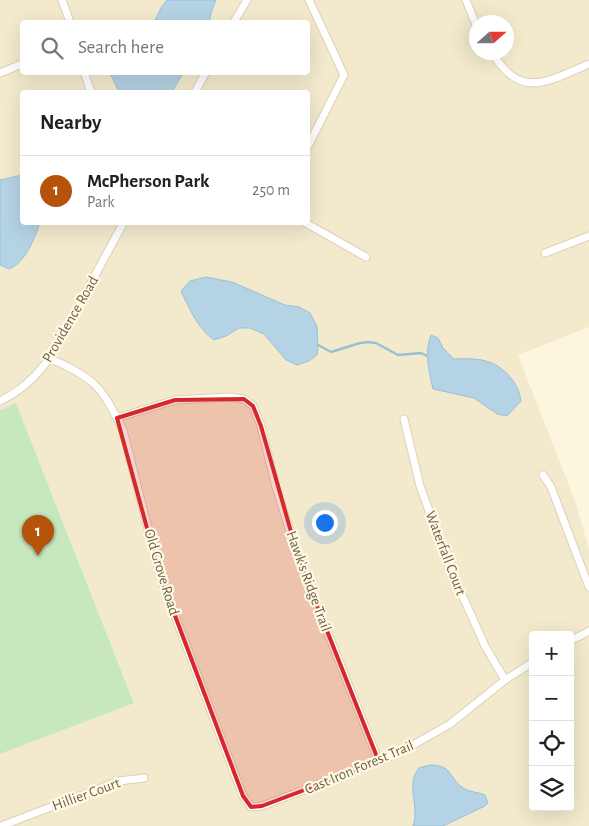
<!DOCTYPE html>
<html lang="en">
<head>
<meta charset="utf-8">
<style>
  :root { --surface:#fff; --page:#f6f6f6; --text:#222; --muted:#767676; --line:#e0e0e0; --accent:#b45309 }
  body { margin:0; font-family:"Alegreya Sans",sans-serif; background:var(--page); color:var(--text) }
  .controls { position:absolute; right:15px; bottom:15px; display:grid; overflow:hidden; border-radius:5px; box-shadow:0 5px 20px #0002 }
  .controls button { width:45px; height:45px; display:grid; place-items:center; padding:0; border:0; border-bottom:1px solid var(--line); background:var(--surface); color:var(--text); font:25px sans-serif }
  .compass { position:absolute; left:469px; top:15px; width:45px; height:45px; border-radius:50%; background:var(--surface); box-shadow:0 5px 20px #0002; rotate:69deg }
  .you { position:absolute; left:324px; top:522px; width:18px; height:18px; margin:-12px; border:4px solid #fff; border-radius:50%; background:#1a73e8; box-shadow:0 0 0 8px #1a73e833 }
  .badge { display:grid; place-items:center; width:32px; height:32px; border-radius:50%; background:var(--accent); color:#fff; font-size:16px; font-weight:700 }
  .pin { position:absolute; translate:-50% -41px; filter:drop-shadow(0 1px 2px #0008) }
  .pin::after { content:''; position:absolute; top:26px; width:18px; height:15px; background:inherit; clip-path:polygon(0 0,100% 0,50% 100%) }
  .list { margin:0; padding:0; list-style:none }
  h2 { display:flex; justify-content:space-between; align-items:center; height:65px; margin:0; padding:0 20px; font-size:21px }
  h2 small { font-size:16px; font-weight:400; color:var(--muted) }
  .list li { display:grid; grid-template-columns:32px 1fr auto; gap:15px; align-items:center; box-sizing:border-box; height:70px; padding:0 20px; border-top:1px solid var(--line) }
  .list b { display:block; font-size:19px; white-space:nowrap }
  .list p { margin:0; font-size:16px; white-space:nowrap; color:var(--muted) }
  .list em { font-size:16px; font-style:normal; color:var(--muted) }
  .icon { flex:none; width:28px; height:28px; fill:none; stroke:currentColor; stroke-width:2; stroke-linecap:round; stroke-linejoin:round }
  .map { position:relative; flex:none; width:589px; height:826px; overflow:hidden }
  .search { position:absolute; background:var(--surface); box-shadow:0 5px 20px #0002; left:20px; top:20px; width:290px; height:55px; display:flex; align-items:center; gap:12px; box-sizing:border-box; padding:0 18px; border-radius:5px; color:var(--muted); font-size:19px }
  .panel { position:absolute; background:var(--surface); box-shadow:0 5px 20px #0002; left:20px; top:90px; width:290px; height:135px; border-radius:5px }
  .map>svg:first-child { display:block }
  .residential { fill:#f3eacd; fill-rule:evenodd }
  .green { fill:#c7e8be }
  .water { fill:#b4d3e4; stroke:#9bc0d6 }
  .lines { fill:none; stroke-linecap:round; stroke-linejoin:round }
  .stream { stroke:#9bc0d6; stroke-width:2.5 }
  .street-casing { stroke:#dcd1b9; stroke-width:9 }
  .street { stroke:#fff; stroke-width:7 }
  .marked { fill:#d62828; fill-opacity:0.2; stroke:#d62828; stroke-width:4; stroke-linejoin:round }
  .labels { text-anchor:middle; stroke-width:4.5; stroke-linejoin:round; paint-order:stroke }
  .street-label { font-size:15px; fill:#715f47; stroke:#fffae5 }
</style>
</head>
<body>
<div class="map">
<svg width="589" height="826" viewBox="0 0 589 826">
  <rect width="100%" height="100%" fill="#fcf6df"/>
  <path class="residential" d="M 0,0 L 589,0 L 589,327 L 518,355 L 575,501 L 589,549 L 589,826 L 0,826 L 0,754 L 134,702 L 16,403 L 0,410 ZM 22,22 L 308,22 L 308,72 L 22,72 ZM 476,22 L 506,22 L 506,52 L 476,52 ZM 22,92 L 308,92 L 308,222 L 22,222 ZM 533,635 L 570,635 L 570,807 L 533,807 Z"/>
  <path class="green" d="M 16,403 L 134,703 L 0,754 L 0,410 Z"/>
  <path class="water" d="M 167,0 L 216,0 L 212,10 L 209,22 L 154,22 L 162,6 Z
    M 110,73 L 183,73 L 172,92 L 119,92 Z
    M 22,175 L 22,222 L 40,223 C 34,239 26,262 9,269 L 0,265 L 0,180 Z
    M 206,277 L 232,282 L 285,305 L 299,307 L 310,313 L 317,326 L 318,348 L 317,355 L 309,361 L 297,365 L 286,360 L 264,334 L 250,328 L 239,328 L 226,336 L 214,340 C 198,329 189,308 181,291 L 190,281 Z
    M 431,335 L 438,338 L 443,348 L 454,359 C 464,359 476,358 486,361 C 504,366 519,383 521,401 L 507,416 L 497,414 L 474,398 L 433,389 C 429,371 424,353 431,335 Z
    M 430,765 C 453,765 448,777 462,787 C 468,792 478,792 485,795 L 488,803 L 485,806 L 443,826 L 413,826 C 420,806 405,785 419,768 Z"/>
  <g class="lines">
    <path class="stream" d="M 318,345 L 331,352 L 360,343 L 368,342 L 376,343 L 398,355 L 421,353 L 427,356"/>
    <defs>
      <path id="street" d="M 62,0 L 70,22
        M 466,0 L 476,25
        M 234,22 L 247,0
        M 492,52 C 520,101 548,81 589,64
        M 84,72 L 91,92
        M 0,73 L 22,64
        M 195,92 L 206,72
        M 308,146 L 344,75 L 309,0
        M 304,222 L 366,257
        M 545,253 L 589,236
        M 50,359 C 64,364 83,374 94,384 C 107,396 115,415 123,430 L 160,576 L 243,796 L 251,807 L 262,806 L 397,754 L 450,724 L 505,680 L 533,662
        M 0,401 C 43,381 59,343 80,303 C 95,276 109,249 124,222
        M 117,418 L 175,400 L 229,397 L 244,399 L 253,406 L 261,426 L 276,487 L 299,560 L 379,762
        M 404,419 L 420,486 L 450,568 L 485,646 L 505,680
        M 543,475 L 551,487 L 589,587
        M 570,641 L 589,631
        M 1,826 L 119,781 L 144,778"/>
    </defs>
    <use href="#street" class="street-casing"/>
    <use href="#street" class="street"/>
  </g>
  <path class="marked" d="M 244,399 L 253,406 L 261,426 L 299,560 L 379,762 L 262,806 L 251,807 L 243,796 L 160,576 L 117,418 L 175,400 Z"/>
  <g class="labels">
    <g class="street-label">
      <text transform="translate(70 319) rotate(-60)" y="5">Providence Road</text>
      <text transform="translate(446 553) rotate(69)" y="5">Waterfall Court</text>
      <text transform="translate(162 572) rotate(73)" y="5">Old Grove Road</text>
      <text transform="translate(309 581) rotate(70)" y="5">Hawk's Ridge Trail</text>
      <text transform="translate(359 767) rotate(-23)" y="5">Cast Iron Forest Trail</text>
      <text transform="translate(86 794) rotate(-20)" y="5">Hillier Court</text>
    </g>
  </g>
</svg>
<div class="controls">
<button>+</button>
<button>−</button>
<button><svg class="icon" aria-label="locate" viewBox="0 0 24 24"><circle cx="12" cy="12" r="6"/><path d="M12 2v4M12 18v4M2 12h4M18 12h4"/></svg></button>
<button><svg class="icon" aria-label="layers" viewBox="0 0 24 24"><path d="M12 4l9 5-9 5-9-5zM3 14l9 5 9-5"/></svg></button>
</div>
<svg class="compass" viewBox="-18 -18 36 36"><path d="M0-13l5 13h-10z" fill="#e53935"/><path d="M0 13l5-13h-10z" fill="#767676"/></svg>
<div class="you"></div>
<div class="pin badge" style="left:38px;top:556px">1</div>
<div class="search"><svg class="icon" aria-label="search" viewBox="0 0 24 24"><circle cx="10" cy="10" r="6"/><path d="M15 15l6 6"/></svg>Search here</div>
<section class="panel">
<h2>Nearby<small></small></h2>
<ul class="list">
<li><span class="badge">1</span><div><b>McPherson Park</b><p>Park</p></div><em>250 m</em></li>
</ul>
</section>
</div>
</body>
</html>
